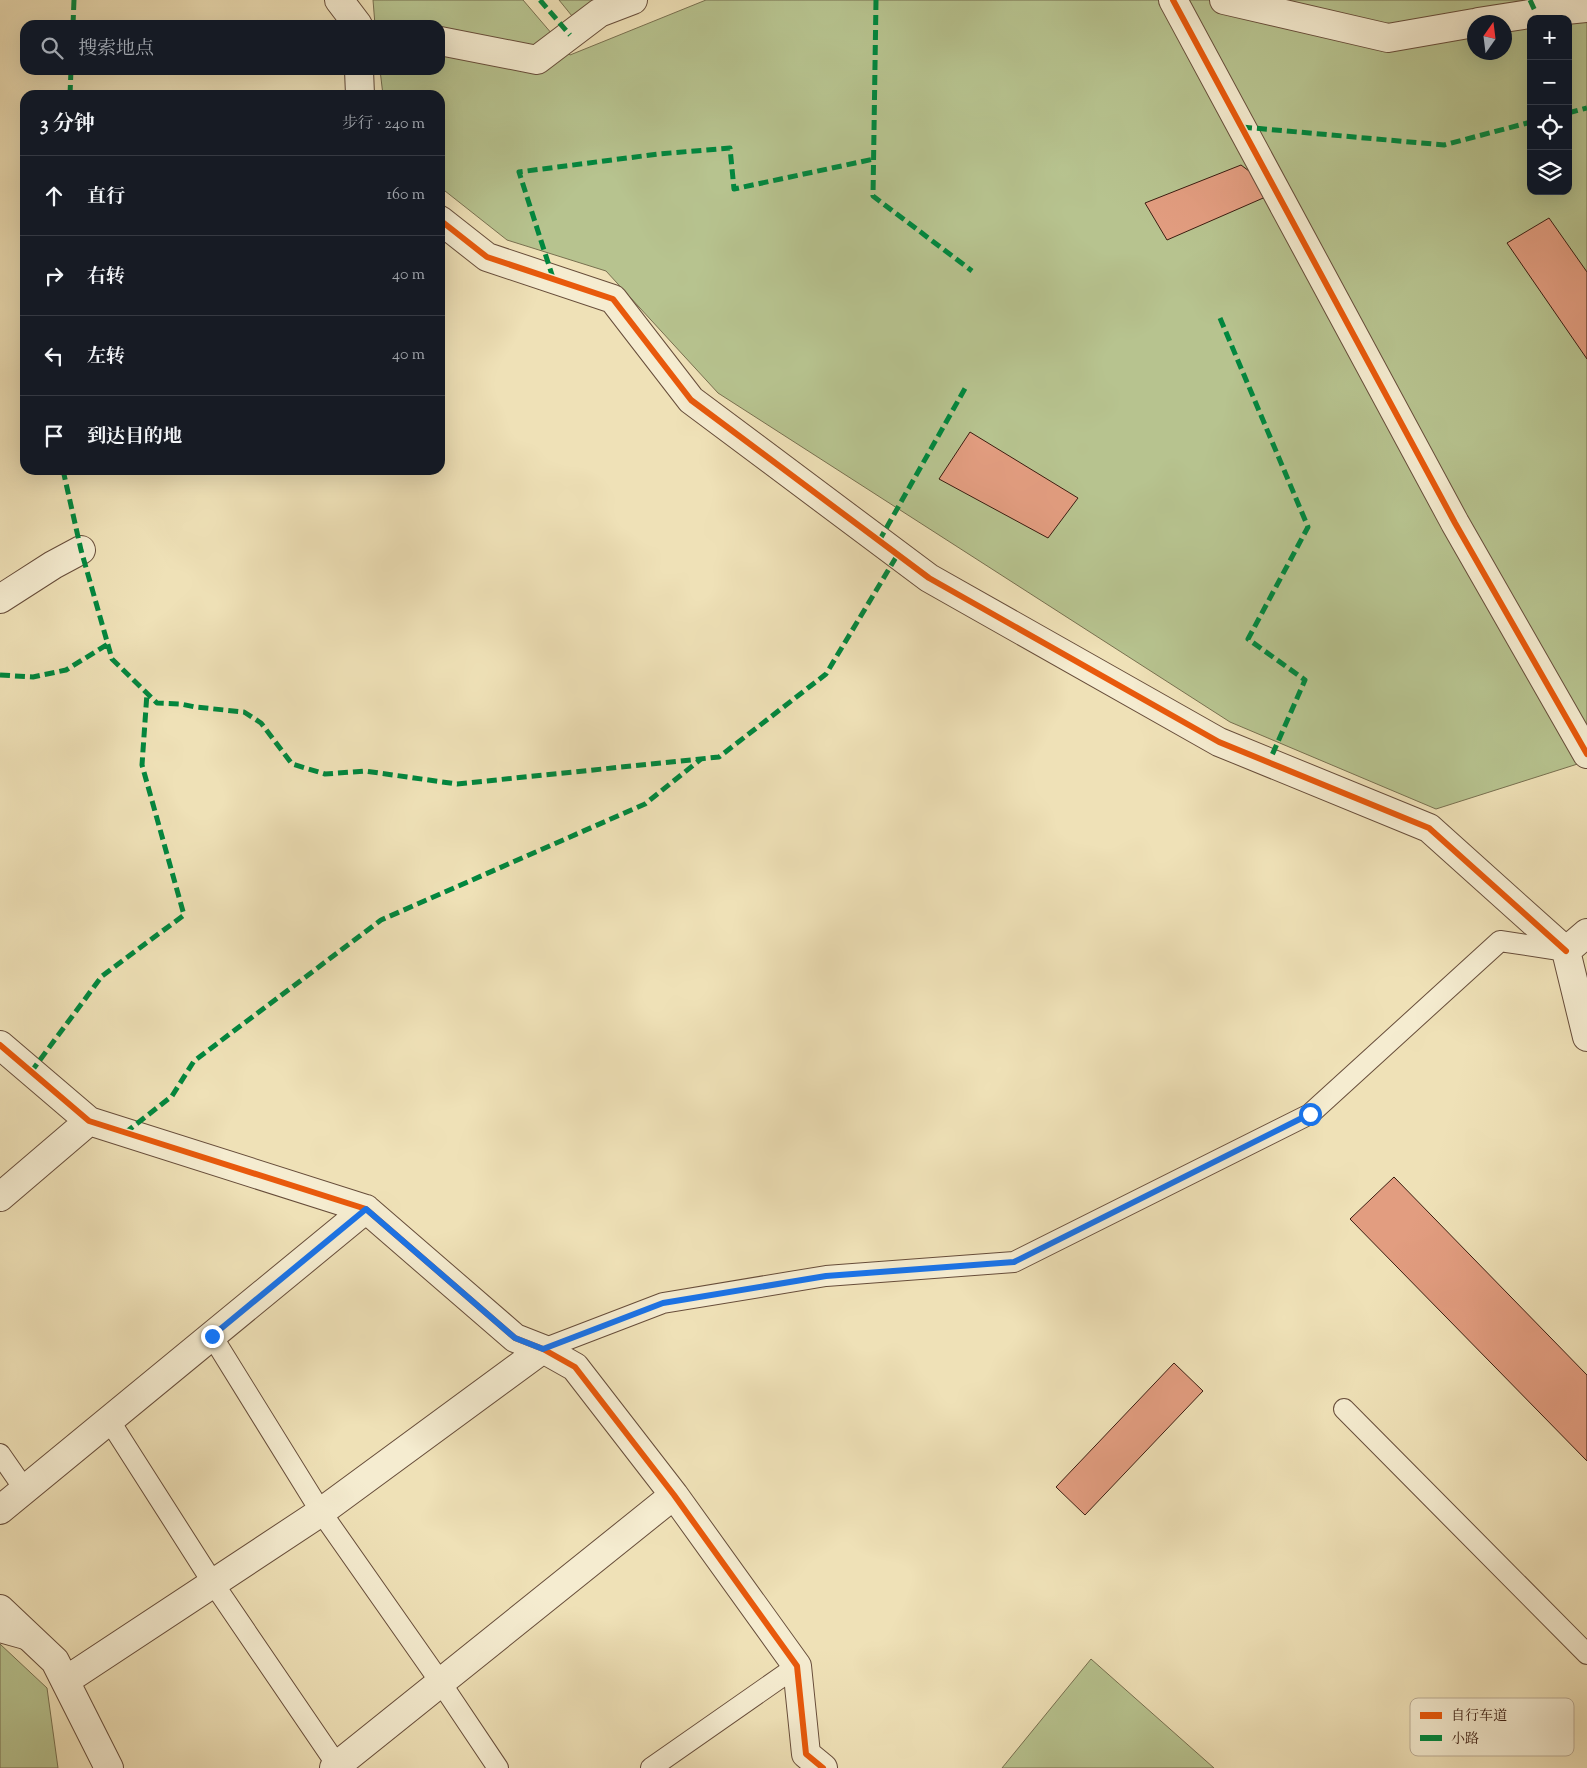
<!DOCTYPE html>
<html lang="zh">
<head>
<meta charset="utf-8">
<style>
  :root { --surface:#171b24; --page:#20242c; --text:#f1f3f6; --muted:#9ea1a6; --line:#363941 }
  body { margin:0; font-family:"Sorts Mill Goudy","Noto Serif SC",serif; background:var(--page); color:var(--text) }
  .controls { position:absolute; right:15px; top:15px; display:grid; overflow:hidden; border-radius:10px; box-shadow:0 5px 20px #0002 }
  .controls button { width:45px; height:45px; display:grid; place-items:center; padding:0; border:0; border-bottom:1px solid var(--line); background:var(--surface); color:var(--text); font:25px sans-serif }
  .compass { position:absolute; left:1467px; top:15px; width:45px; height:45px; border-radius:50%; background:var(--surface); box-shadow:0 5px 20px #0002; rotate:14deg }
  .stop { position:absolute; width:15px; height:15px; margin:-11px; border:4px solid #1a73e8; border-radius:50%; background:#fff }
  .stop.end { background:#1a73e8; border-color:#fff; box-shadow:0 1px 5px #0008 }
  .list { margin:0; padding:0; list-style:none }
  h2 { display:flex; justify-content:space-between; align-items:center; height:65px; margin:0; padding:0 20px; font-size:21px }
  h2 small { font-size:16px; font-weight:400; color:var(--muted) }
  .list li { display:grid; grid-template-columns:32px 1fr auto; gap:15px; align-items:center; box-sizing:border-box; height:80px; padding:0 20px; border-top:1px solid var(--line) }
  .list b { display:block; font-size:19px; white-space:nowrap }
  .list em { font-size:16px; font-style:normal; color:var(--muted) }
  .icon { flex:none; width:28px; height:28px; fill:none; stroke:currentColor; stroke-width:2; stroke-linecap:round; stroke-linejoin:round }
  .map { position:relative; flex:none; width:1587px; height:1768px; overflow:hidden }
  .search { position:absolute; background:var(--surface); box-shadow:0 5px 20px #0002; left:20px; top:20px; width:425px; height:55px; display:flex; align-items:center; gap:12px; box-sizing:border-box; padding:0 18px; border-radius:15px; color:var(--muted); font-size:19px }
  .panel { position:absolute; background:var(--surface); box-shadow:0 5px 20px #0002; left:20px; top:90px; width:425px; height:385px; border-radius:15px }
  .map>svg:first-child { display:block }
  .green { fill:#b7c38f; stroke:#787050; fill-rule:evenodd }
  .building { fill:#e29d80; stroke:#3a1c10 }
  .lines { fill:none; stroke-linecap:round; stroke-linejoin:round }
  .lane-casing { stroke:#674d3a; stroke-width:22 }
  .street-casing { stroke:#674d3a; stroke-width:30 }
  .lane { stroke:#f5ecd0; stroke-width:20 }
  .street { stroke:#f5ecd0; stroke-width:28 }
  .quiet { stroke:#00873e; stroke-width:5; stroke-dasharray:10 5; stroke-linecap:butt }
  .cycleway-casing { stroke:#f5ecd0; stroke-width:9 }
  .cycleway { stroke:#e8590c; stroke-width:6 }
  .route { stroke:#1a73e8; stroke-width:6 }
  .key { fill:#f5ecd0; stroke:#bdae96; stroke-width:1 }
  .key-label { font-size:14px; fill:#3a1c10 }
</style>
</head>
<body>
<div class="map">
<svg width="1587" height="1768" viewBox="0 0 1587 1768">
  <rect width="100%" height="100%" fill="#efe1b7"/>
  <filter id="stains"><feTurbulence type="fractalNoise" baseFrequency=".004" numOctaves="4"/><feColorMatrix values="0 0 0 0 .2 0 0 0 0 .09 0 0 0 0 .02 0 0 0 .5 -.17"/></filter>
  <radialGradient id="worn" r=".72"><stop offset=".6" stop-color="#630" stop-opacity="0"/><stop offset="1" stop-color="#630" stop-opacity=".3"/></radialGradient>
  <path class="green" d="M 373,0 L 523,0 L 570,55 L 706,0 L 1587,0 L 1587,761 L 1436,809 L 1230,722 L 718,393 L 606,271 L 507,240 L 440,187 L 440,95 L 383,95 L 380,70 L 440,70 L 440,25 L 375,25 ZM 1531,19 L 1568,19 L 1568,191 L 1531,191 ZM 1474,22 L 1504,22 L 1504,52 L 1474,52 Z
    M 559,0 L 605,0 L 572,16 Z
    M 0,1644 L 47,1688 L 58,1768 L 0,1768 Z
    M 1091,1659 L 1214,1768 L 1002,1768 Z"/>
  <path class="building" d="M 1241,165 L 1277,192 L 1167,240 L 1145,203 Z
    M 1549,218 L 1587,272 L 1587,359 L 1507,243 Z
    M 970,432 L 1078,498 L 1048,538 L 939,479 Z
    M 1394,1177 L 1587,1375 L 1587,1461 L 1350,1219 Z
    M 1174,1363 L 1203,1391 L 1085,1515 L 1056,1487 Z"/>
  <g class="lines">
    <defs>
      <path id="lane" d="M 212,1336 L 321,1512 L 441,1683 L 498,1768
        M 543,1349 L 663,1303 L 826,1276 L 1014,1262 L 1310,1114 L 1500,941 L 1566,951
        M 1344,1409 L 1587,1654
        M 109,1420 L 213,1583 L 339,1768
        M 0,1454 L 25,1490
        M 0,1632 L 32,1641
        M 651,1768 L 797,1666"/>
      <path id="street" d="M 339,0 L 358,25
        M 1173,0 L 1455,523 L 1587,754
        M 1224,0 L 1388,38 L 1474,23
        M 1478,22 L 1536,13 L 1587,8
        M 440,41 L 537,60 L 599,13 L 633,0
        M 359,70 L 360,95
        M 440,220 L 487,257 L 613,299 L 691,400 L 929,578 L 1219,742 L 1429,828 L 1566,951
        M 0,599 L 53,565 L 81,550
        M 1587,933 L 1566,951 L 1587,1037
        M 0,1045 L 89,1121 L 366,1209 L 515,1338 L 543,1349 L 575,1367 L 674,1495 L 797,1666 L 806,1754 L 823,1768
        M 0,1197 L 89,1121
        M 0,1510 L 366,1209
        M 0,1609 L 55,1661 L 109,1768
        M 65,1681 L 321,1512 L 543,1349
        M 334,1768 L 674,1495"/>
    </defs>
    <use href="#lane" class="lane-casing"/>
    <use href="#street" class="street-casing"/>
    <use href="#lane" class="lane"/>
    <use href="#street" class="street"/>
    <path class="quiet" d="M 540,0 L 570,35
      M 876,0 L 873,196 L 972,271
      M 1530,0 L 1536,13
      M 73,25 L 74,0
      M 70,95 L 71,70
      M 1568,113 L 1587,108
      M 1242,127 L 1444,145 L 1531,122
      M 553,278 L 519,172 L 658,154 L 730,148 L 734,189 L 874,159
      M 1220,318 L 1308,527 L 1248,639 L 1305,680 L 1269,762
      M 63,470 L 81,550 L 112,659 L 157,703 L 181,704 L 195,707 L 244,712 L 261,723 L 292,764 L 325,774 L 365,771 L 457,784 L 719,757 L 826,674 L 898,554
      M 879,541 L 967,385
      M 0,675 L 33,677 L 66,670 L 108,644
      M 31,1072 L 102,976 L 184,915 L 142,765 L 147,693
      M 125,1133 L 172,1096 L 194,1061 L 381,920 L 645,804 L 701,759"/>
    <defs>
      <path id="cycleway" d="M 1173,0 L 1455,523 L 1587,754
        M 440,220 L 487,257 L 613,299 L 691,400 L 929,578 L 1219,742 L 1429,828 L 1566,951
        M 0,1045 L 89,1121 L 366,1209 L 515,1338 L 543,1349 L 575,1367 L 674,1495 L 797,1666 L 806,1754 L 823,1768"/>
    </defs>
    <use href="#cycleway" class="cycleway-casing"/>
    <use href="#cycleway" class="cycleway"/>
  </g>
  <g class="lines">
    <path class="route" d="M 212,1336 L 366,1209 L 515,1338 L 543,1349 L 663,1303 L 826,1276 L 1014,1262 L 1310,1114"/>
  </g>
  <rect x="1410" y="1698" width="164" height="58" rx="8" class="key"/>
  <rect x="1420" y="1712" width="22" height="7" fill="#e8590c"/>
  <rect x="1420" y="1735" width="22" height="6" fill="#00873e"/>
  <g class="key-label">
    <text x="1451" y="1720">自行车道</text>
    <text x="1451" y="1743">小路</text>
  </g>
  <rect width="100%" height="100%" filter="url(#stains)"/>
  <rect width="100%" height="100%" fill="url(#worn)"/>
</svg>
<div class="controls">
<button>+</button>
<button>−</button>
<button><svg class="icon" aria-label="locate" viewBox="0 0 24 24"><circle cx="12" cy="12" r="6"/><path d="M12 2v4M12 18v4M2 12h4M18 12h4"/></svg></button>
<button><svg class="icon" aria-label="layers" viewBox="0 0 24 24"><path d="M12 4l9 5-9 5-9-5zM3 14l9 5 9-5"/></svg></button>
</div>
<svg class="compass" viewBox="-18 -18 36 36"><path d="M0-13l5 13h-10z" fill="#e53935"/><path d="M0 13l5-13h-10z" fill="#9ea1a6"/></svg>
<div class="stop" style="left:1310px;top:1114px"></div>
<div class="stop end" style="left:212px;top:1336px"></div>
<div class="search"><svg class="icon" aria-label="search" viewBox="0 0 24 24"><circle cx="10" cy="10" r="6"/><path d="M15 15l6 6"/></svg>搜索地点</div>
<section class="panel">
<h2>3 分钟<small>步行 · 240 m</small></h2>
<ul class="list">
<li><svg class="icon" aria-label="ahead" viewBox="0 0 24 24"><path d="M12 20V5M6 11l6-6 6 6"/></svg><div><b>直行</b></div><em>160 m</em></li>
<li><svg class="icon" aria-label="right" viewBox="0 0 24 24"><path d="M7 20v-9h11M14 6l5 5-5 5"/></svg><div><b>右转</b></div><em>40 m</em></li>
<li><svg class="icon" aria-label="left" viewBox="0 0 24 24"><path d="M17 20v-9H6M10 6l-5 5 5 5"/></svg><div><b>左转</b></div><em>40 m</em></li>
<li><svg class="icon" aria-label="arrive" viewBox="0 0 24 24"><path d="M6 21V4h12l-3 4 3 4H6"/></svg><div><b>到达目的地</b></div></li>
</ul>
</section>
</div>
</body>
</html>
